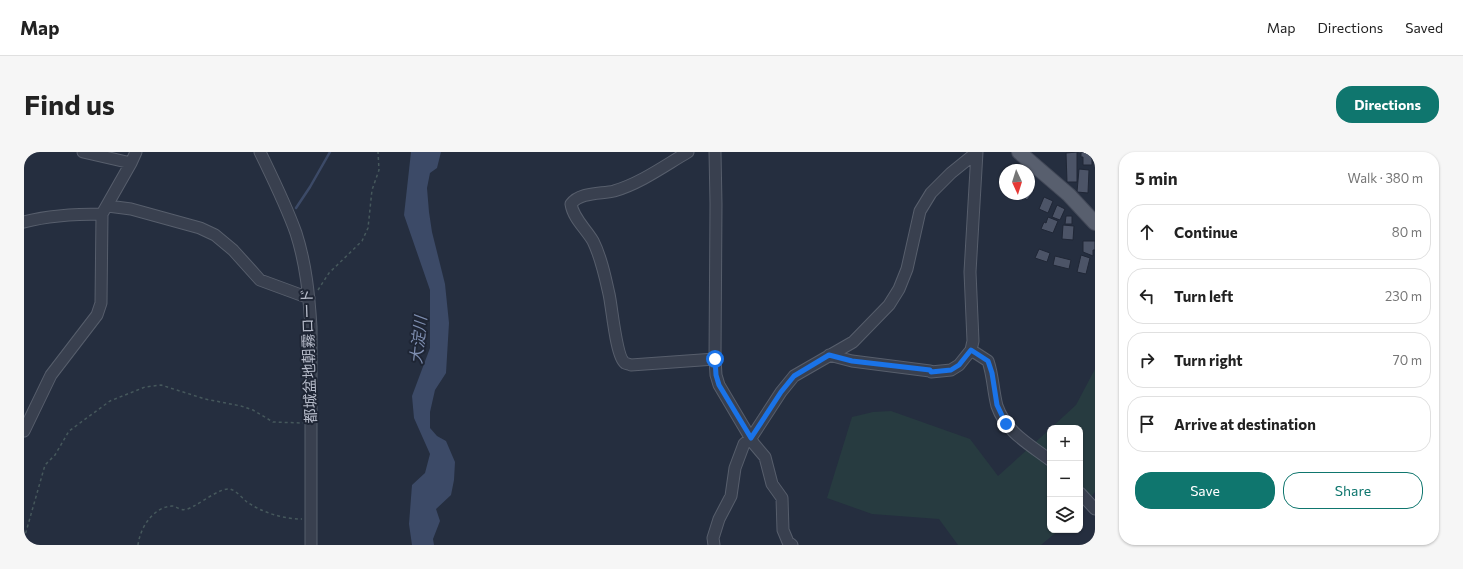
<!DOCTYPE html>
<html lang="en">
<head>
<meta charset="utf-8">
<style>
  :root { --surface:#fff; --page:#f6f6f6; --text:#222; --muted:#767676; --line:#e0e0e0; --accent:#0f766e }
  body { margin:0; font-family:Commissioner,"Noto Sans JP",sans-serif; background:var(--page); color:var(--text) }
  .controls { position:absolute; right:12px; bottom:12px; display:grid; overflow:hidden; border-radius:8px; box-shadow:0 1px 3px #0004 }
  .controls button { width:36px; height:36px; display:grid; place-items:center; padding:0; border:0; border-bottom:1px solid var(--line); background:var(--surface); color:var(--text); font:20px sans-serif }
  .compass { position:absolute; left:975px; top:12px; width:36px; height:36px; border-radius:50%; background:var(--surface); box-shadow:0 1px 3px #0004; rotate:176deg }
  .stop { position:absolute; width:12px; height:12px; margin:-9px; border:3px solid #1a73e8; border-radius:50%; background:#fff }
  .stop.end { background:#1a73e8; border-color:#fff; box-shadow:0 1px 4px #0008 }
  .list { margin:0; padding:0; list-style:none }
  h2 { display:flex; justify-content:space-between; align-items:center; height:52px; margin:0; padding:0 16px; font-size:17px }
  h2 small { font-size:13px; font-weight:400; color:var(--muted) }
  .list li { display:grid; grid-template-columns:26px 1fr auto; gap:12px; align-items:center; box-sizing:border-box; height:56px; margin:0 8px 8px; padding:0 8px; border:1px solid var(--line); border-radius:16px }
  .list b { display:block; font-size:15px; white-space:nowrap }
  .list em { font-size:13px; font-style:normal; color:var(--muted) }
  .actions { display:flex; gap:8px; padding:12px 16px }
  .actions a { flex:1; padding:9px 0; border:1px solid var(--accent); border-radius:16px; text-align:center; font-size:14px; color:var(--accent) }
  .actions .main { background:var(--accent); color:#fff }
  .icon { flex:none; width:22px; height:22px; fill:none; stroke:currentColor; stroke-width:2; stroke-linecap:round; stroke-linejoin:round }
  .map { position:relative; flex:none; width:1071px; height:393px; overflow:hidden; border-radius:16px }
  header { display:flex; align-items:center; gap:24px; box-sizing:border-box; height:56px; padding:0 20px; background:var(--surface); border-bottom:1px solid var(--line) }
  header strong { font-size:19px }
  nav { display:flex; gap:22px; margin-inline-start:auto; font-size:14px }
  .intro { display:flex; align-items:center; justify-content:space-between; box-sizing:border-box; height:96px; padding:0 24px }
  h1 { margin:0; font-size:28px }
  .button { padding:10px 18px; border-radius:16px; background:var(--accent); color:#fff; font-size:14px; font-weight:700 }
  main { display:flex; gap:24px; padding:0 24px }
  aside { flex:1; background:var(--surface); border-radius:16px; box-shadow:0 1px 3px #0004 }
  .map>svg:first-child { display:block }
  .green { fill:#273b40 }
  .water { fill:#3c4a67 }
  .lines { fill:none; stroke-linecap:round; stroke-linejoin:round }
  .stream { stroke:#3c4a67; stroke-width:2.5 }
  .building { fill:#4c5467; stroke:#202736 }
  .minor-casing { stroke:#575e6c; stroke-width:13 }
  .major-casing { stroke:#434958; stroke-width:16 }
  .path { stroke:#46585c; stroke-width:1.5; stroke-dasharray:3 3; stroke-linecap:butt }
  .minor { stroke:#39404f; stroke-width:11 }
  .major { stroke:#585f6e; stroke-width:14 }
  .route { stroke:#1a73e8; stroke-width:5 }
  .labels { text-anchor:middle; stroke-width:4; stroke-linejoin:round; paint-order:stroke }
  .street-label { font-size:15px; fill:#b6bbc9; stroke:#1e2534 }
  .water-label { font-size:16px; font-style:italic; fill:#7e8eb0; stroke:#1e2534 }
</style>
</head>
<body>
<header>
<strong>Map</strong>
<nav><a>Map</a><a>Directions</a><a>Saved</a></nav>
</header>
<div class="intro"><h1>Find us</h1><a class="button">Directions</a></div>
<main>
<div class="map">
<svg width="1071" height="393" viewBox="0 0 1071 393">
  <rect width="100%" height="100%" fill="#252e3f"/>
  <path class="green" d="M 1071,217 L 1071,340 L 1056,357 L 1056,276 L 1027,276 L 1052,253 Z
    M 867,259 L 946,287 L 974,324 L 1026,277 L 1026,378 L 1035,378 L 1017,393 L 934,393 L 915,367 L 848,362 L 803,346 L 828,265 L 849,260 Z"/>
  <path class="water" d="M 387,0 L 417,0 L 413,16 L 406,21 L 403,36 L 405,60 L 408,80 L 421,132 L 425,171 L 422,221 L 411,238 L 406,260 L 406,276 L 413,284 L 422,289 L 431,310 L 430,328 L 427,343 L 412,357 L 416,369 L 409,387 L 410,393 L 388,393 L 385,372 L 388,333 L 401,321 L 406,302 L 390,266 L 388,244 L 406,196 L 406,138 L 380,63 Z"/>
  <g class="lines">
    <path class="stream" d="M 272,56 L 286,35 L 306,0"/>
  </g>
  <path class="building" d="M 1053,0 L 1053,30 L 1043,30 L 1042,1 Z
    M 1057,0 L 1068,0 L 1068,13 L 1059,13 L 1059,5 L 1057,5 Z
    M 1055,17 L 1065,18 L 1064,41 L 1053,40 Z
    M 1005,35 L 1010,39 L 1003,48 L 996,42 L 1005,42 Z
    M 1020,45 L 1029,49 L 1024,61 L 1015,57 Z
    M 1033,53 L 1041,57 L 1036,68 L 1028,65 Z
    M 1042,64 L 1048,64 L 1048,72 L 1041,72 Z
    M 1024,65 L 1034,69 L 1029,81 L 1017,77 L 1020,70 L 1022,71 Z
    M 1039,73 L 1050,74 L 1049,88 L 1038,87 Z
    M 1059,89 L 1071,89 L 1071,98 L 1069,98 L 1069,104 L 1059,100 Z
    M 1015,97 L 1026,101 L 1023,110 L 1011,106 Z
    M 1057,103 L 1066,106 L 1062,122 L 1053,120 Z
    M 1031,104 L 1047,108 L 1045,117 L 1029,113 Z"/>
  <g class="lines">
    <defs>
      <path id="minor" d="M 59,0 L 107,11
        M 236,0 C 249,27 262,53 272,81 C 282,112 285,143 287,175 L 287,393
        M 664,0 C 640,14 617,31 590,39 C 577,42 556,40 547,52 C 549,66 562,77 569,89 C 577,105 581,124 585,142 C 588,155 592,205 601,211 C 603,212 605,212 607,213 L 691,207
        M 691,0 L 692,52 L 691,207 L 692,223 L 695,233 L 730,292 L 741,305 L 748,332 L 758,346 L 759,378 L 764,390 L 768,393
        M 84,54 L 107,57 L 176,76 L 191,83 L 209,98 L 236,128 L 285,146
        M 0,70 C 26,63 51,62 78,62
        M 947,198 L 964,209 C 969,223 969,239 973,254 C 982,280 1005,292 1026,308
        M 805,203 L 828,209 L 906,219 L 907,220 L 927,218 L 935,213 L 947,198 L 949,189 L 946,120 L 953,0
        M 0,279 L 27,223 L 73,163 L 77,151 L 78,62 L 107,11 L 112,0
        M 1056,341 L 1071,357
        M 690,393 L 689,386 L 695,367 L 707,344 L 711,316 L 720,292 L 727,286 L 757,240 L 770,224 L 829,190 L 865,153 L 875,137 L 883,117 L 896,59 L 907,41 L 927,21 L 953,0"/>
      <path id="major" d="M 995,0 L 1045,43 L 1071,71"/>
    </defs>
    <use href="#minor" class="minor-casing"/>
    <use href="#major" class="major-casing"/>
    <path class="path" d="M 294,138 L 305,121 L 338,89 L 344,76 L 348,38 L 355,18 L 354,0
      M 0,387 L 21,313 L 31,303 L 45,279 L 86,249 L 121,235 L 137,233 L 181,247 L 217,254 L 229,258 L 249,270 L 279,271
      M 114,393 C 116,376 129,355 148,354 C 151,354 153,356 156,357 C 161,359 166,356 170,354 C 180,349 196,336 206,337 C 213,339 218,346 223,350 C 239,361 260,367 278,367"/>
    <use href="#minor" class="minor"/>
    <use href="#major" class="major"/>
  </g>
  <g class="lines">
    <path class="route" d="M 691,207 L 692,223 L 695,233 L 727,286 L 757,240 L 770,224 L 805,203 L 828,209 L 906,218 L 907,220 L 927,218 L 935,213 L 947,198 L 964,209 L 968,221 L 973,253 L 982,272"/>
  </g>
  <g class="labels">
    <g class="street-label">
      <text transform="translate(285 204) rotate(-92)" y="5">都城盆地朝霧ロード</text>
    </g>
    <g class="water-label">
      <text transform="translate(394 188) rotate(-84)" y="6">大淀川</text>
    </g>
  </g>
</svg>
<div class="controls">
<button>+</button>
<button>−</button>
<button><svg class="icon" aria-label="layers" viewBox="0 0 24 24"><path d="M12 4l9 5-9 5-9-5zM3 14l9 5 9-5"/></svg></button>
</div>
<svg class="compass" viewBox="-18 -18 36 36"><path d="M0-13l5 13h-10z" fill="#e53935"/><path d="M0 13l5-13h-10z" fill="#767676"/></svg>
<div class="stop" style="left:691px;top:207px"></div>
<div class="stop end" style="left:982px;top:272px"></div>
</div>
<aside>
<h2>5 min<small>Walk · 380 m</small></h2>
<ul class="list">
<li><svg class="icon" aria-label="ahead" viewBox="0 0 24 24"><path d="M12 20V5M6 11l6-6 6 6"/></svg><div><b>Continue</b></div><em>80 m</em></li>
<li><svg class="icon" aria-label="left" viewBox="0 0 24 24"><path d="M17 20v-9H6M10 6l-5 5 5 5"/></svg><div><b>Turn left</b></div><em>230 m</em></li>
<li><svg class="icon" aria-label="right" viewBox="0 0 24 24"><path d="M7 20v-9h11M14 6l5 5-5 5"/></svg><div><b>Turn right</b></div><em>70 m</em></li>
<li><svg class="icon" aria-label="arrive" viewBox="0 0 24 24"><path d="M6 21V4h12l-3 4 3 4H6"/></svg><div><b>Arrive at destination</b></div></li>
</ul>
<div class="actions"><a class="main">Save</a><a>Share</a></div>
</aside>
</main>
</body>
</html>
